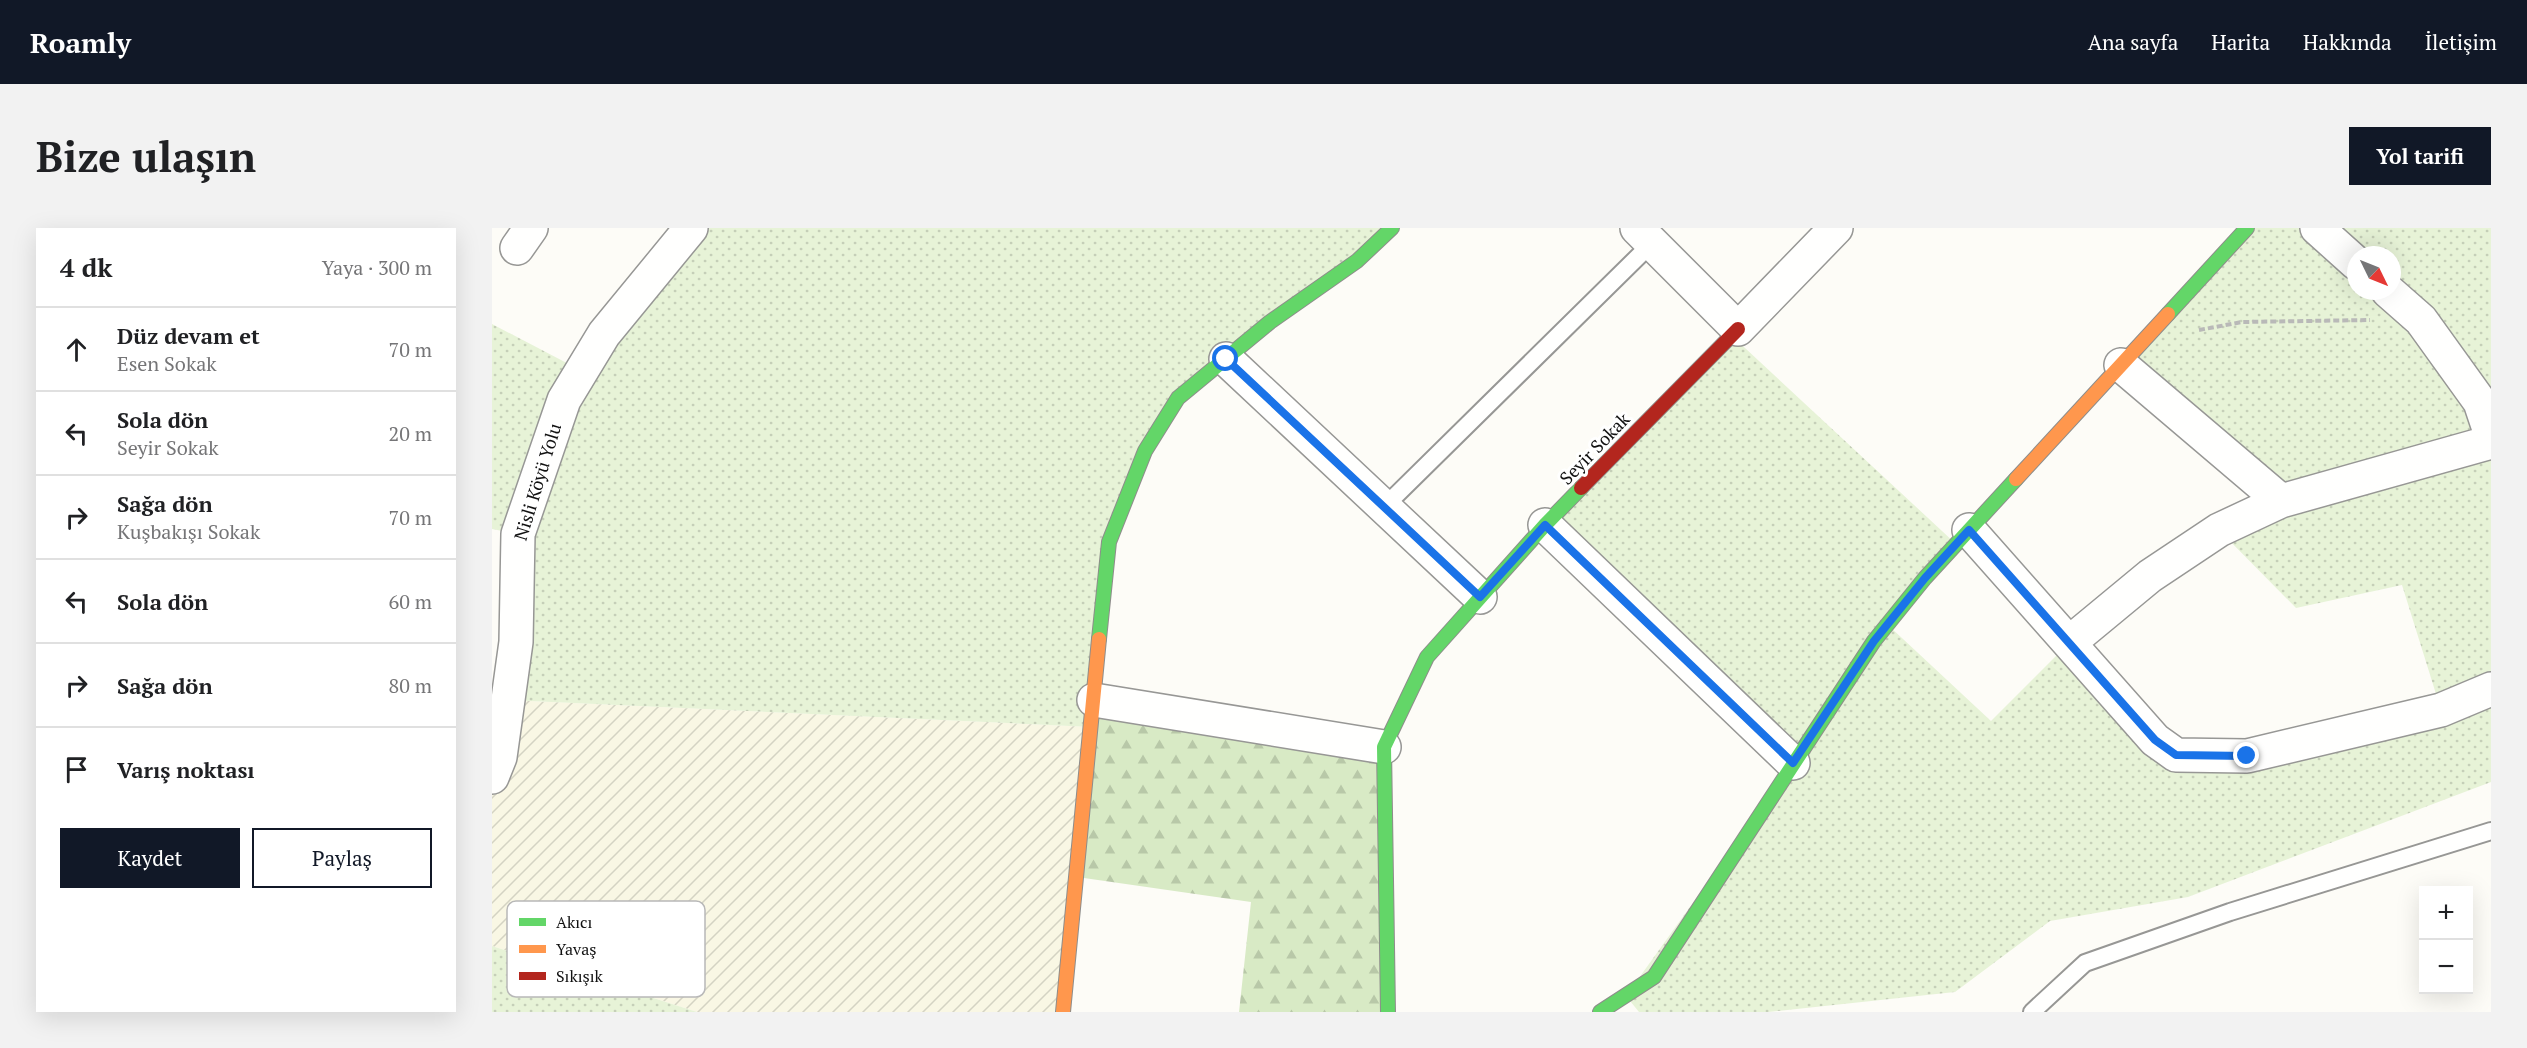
<!DOCTYPE html>
<html lang="tr">
<head>
<meta charset="utf-8">
<style>
  :root { --surface:#fff; --page:#f2f2f2; --text:#202124; --muted:#757577; --line:#e0e0e0; --accent:#111827 }
  body { margin:0; font-family:"PT Serif",serif; background:var(--page); color:var(--text) }
  .controls { position:absolute; right:18px; bottom:18px; display:grid; overflow:hidden; border-radius:0px; box-shadow:0 6px 24px #0002 }
  .controls button { width:54px; height:54px; display:grid; place-items:center; padding:0; border:0; border-bottom:2px solid var(--line); background:var(--surface); color:var(--text); font:30px sans-serif }
  .compass { position:absolute; left:1855px; top:18px; width:54px; height:54px; border-radius:50%; background:var(--surface); box-shadow:0 6px 24px #0002; rotate:133deg }
  .stop { position:absolute; width:18px; height:18px; margin:-14px; border:4px solid #1a73e8; border-radius:50%; background:#fff }
  .stop.end { background:#1a73e8; border-color:#fff; box-shadow:0 2px 6px #0008 }
  .list { margin:0; padding:0; list-style:none }
  h2 { display:flex; justify-content:space-between; align-items:center; height:78px; margin:0; padding:0 24px; font-size:26px }
  h2 small { font-size:20px; font-weight:400; color:var(--muted) }
  .list li { display:grid; grid-template-columns:39px 1fr auto; gap:18px; align-items:center; box-sizing:border-box; height:84px; padding:0 24px; border-top:2px solid var(--line) }
  .list b { display:block; font-size:22px; white-space:nowrap }
  .list p { margin:0; font-size:20px; white-space:nowrap; color:var(--muted) }
  .list em { font-size:20px; font-style:normal; color:var(--muted) }
  .actions { display:flex; gap:12px; padding:18px 24px }
  .actions a { flex:1; padding:14px 0; border:2px solid var(--accent); border-radius:0px; text-align:center; font-size:21px; color:var(--accent) }
  .actions .main { background:var(--accent); color:#fff }
  .icon { flex:none; width:33px; height:33px; fill:none; stroke:currentColor; stroke-width:2; stroke-linecap:round; stroke-linejoin:round }
  .map { position:relative; flex:none; width:1999px; height:784px; overflow:hidden; border-radius:0px }
  header { display:flex; align-items:center; gap:36px; box-sizing:border-box; height:84px; padding:0 30px; background:var(--accent); color:#fff }
  header strong { font-size:28px }
  nav { display:flex; gap:33px; margin-inline-start:auto; font-size:21px }
  .intro { display:flex; align-items:center; justify-content:space-between; box-sizing:border-box; height:144px; padding:0 36px }
  h1 { margin:0; font-size:42px }
  .button { padding:15px 27px; border-radius:0px; background:var(--accent); color:#fff; font-size:21px; font-weight:700 }
  main { display:flex; gap:36px; padding:0 36px }
  aside { flex:1; background:var(--surface); border-radius:0px; box-shadow:0 6px 24px #0002 }
  .map>svg:first-child { display:block }
  .farmland { fill:url(#farmland-furrows) }
  .grass { fill:url(#grass-dots); fill-rule:evenodd }
  .forest { fill:url(#forest-firs) }
  .lines { fill:none; stroke-linecap:round; stroke-linejoin:round }
  .lane-casing { stroke:#979795; stroke-width:20 }
  .street-casing { stroke:#979795; stroke-width:36 }
  .fast-casing { stroke:#8e8d8b; stroke-width:16 }
  .slow-casing { stroke:#8e8d8b; stroke-width:16 }
  .jam-casing { stroke:#8e8d8b; stroke-width:16 }
  .path { stroke:#b9b9b8; stroke-width:4; stroke-dasharray:6 3; stroke-linecap:butt }
  .lane { stroke:#fffffe; stroke-width:16 }
  .street { stroke:#fffffe; stroke-width:33 }
  .fast { stroke:#63d668; stroke-width:14 }
  .slow { stroke:#ff974d; stroke-width:14 }
  .jam { stroke:#b3261e; stroke-width:14 }
  .route { stroke:#1a73e8; stroke-width:8 }
  .labels { text-anchor:middle; stroke-width:6; stroke-linejoin:round; paint-order:stroke }
  .street-label { font-size:18px; fill:#111; stroke:#fff }
  .key { fill:#fff; stroke:#b8b8b8; stroke-width:1.5 }
  .key-label { font-size:16px; fill:#111 }
</style>
</head>
<body>
<header>
<strong>Roamly</strong>
<nav><a>Ana sayfa</a><a>Harita</a><a>Hakkında</a><a>İletişim</a></nav>
</header>
<div class="intro"><h1>Bize ulaşın</h1><a class="button">Yol tarifi</a></div>
<main>
<aside>
<h2>4 dk<small>Yaya · 300 m</small></h2>
<ul class="list">
<li><svg class="icon" aria-label="ahead" viewBox="0 0 24 24"><path d="M12 20V5M6 11l6-6 6 6"/></svg><div><b>Düz devam et</b><p>Esen Sokak</p></div><em>70 m</em></li>
<li><svg class="icon" aria-label="left" viewBox="0 0 24 24"><path d="M17 20v-9H6M10 6l-5 5 5 5"/></svg><div><b>Sola dön</b><p>Seyir Sokak</p></div><em>20 m</em></li>
<li><svg class="icon" aria-label="right" viewBox="0 0 24 24"><path d="M7 20v-9h11M14 6l5 5-5 5"/></svg><div><b>Sağa dön</b><p>Kuşbakışı Sokak</p></div><em>70 m</em></li>
<li><svg class="icon" aria-label="left" viewBox="0 0 24 24"><path d="M17 20v-9H6M10 6l-5 5 5 5"/></svg><div><b>Sola dön</b></div><em>60 m</em></li>
<li><svg class="icon" aria-label="right" viewBox="0 0 24 24"><path d="M7 20v-9h11M14 6l5 5-5 5"/></svg><div><b>Sağa dön</b></div><em>80 m</em></li>
<li><svg class="icon" aria-label="arrive" viewBox="0 0 24 24"><path d="M6 21V4h12l-3 4 3 4H6"/></svg><div><b>Varış noktası</b></div></li>
</ul>
<div class="actions"><a class="main">Kaydet</a><a>Paylaş</a></div>
</aside>
<div class="map">
<svg width="1999" height="784" viewBox="0 0 1999 784">
  <defs>
    <pattern id="farmland-furrows" width="10" height="10" patternUnits="userSpaceOnUse" patternTransform="scale(1.5)"><rect width="10" height="10" fill="#f9f7e4"/><path d="M-1 1l2-2M0 10L10 0M9 11l2-2" fill="none" stroke="#d4d3c3"/></pattern>
    <pattern id="grass-dots" width="8" height="8" patternUnits="userSpaceOnUse" patternTransform="scale(1.5)"><rect width="8" height="8" fill="#e7f3d7"/><path d="M2 2h.1M6 6h.1" fill="none" stroke="#c5cfb8" stroke-width="1.8" stroke-linecap="round"/></pattern>
    <pattern id="forest-firs" width="22" height="20" patternUnits="userSpaceOnUse" patternTransform="scale(1.5)"><rect width="22" height="20" fill="#d8eac5"/><path d="M5 1l3.5 6h-7zM16 11l3.5 6h-7z" fill="#b8c8a8"/></pattern>
  </defs>
  <rect width="100%" height="100%" fill="#fdfcf7"/>
  <path class="farmland" d="M 16,472 L 599,499 L 571,784 L 205,784 L 0,718 L 0,549 Z"/>
  <path class="grass" d="M 199,0 L 900,0 L 686,170 L 617,314 L 599,499 L 16,472 L 26,306 L 0,301 L 0,96 L 90,143 Z
    M 1755,0 L 1999,0 L 1999,554 L 1696,669 L 1558,693 L 1463,764 L 1276,784 L 1147,784 L 1134,768 L 1301,535 L 1053,297 L 1239,107 L 1464,316 L 1396,397 L 1499,493 L 1577,415 L 1684,527 L 1949,482 L 1910,357 L 1804,380 L 1727,302 L 1788,273 L 1629,137 ZM 1864,27 L 1900,27 L 1900,63 L 1864,63 Z
    M 0,718 L 205,784 L 0,784 Z"/>
  <path class="forest" d="M 602,472 L 892,519 L 896,784 L 747,784 L 759,674 L 585,649 Z"/>
  <g class="lines">
    <defs>
      <path id="lane" d="M 892,279 L 1160,15
        M 1540,784 L 1593,735 L 1738,684 L 1999,603"/>
      <path id="street" d="M 1145,0 L 1246,101 L 1344,0
        M 1825,0 L 1864,35
        M 25,20 L 39,0
        M 1896,63 L 1929,92 L 1988,174 L 1999,207
        M 734,131 L 988,369
        M 1629,137 L 1789,273
        M 1053,297 L 1301,535
        M 1477,302 L 1663,512 L 1684,527 L 1755,528 L 1949,482 L 1999,461
        M 1577,415 L 1658,348 L 1727,302 L 1789,273 L 1999,214
        M 602,472 L 892,519
        M 0,549 L 8,529 L 24,414 L 26,306 L 72,172 L 112,106 L 199,0"/>
      <path id="fast" d="M 1676,86 L 1755,0
        M 607,411 L 617,314 L 653,223 L 686,170 L 778,94 L 865,33 L 900,0
        M 896,784 L 892,519 L 935,429 L 1053,297 L 1089,260
        M 1108,784 L 1162,749 L 1382,413 L 1433,350 L 1524,251"/>
      <path id="slow" d="M 1524,251 L 1676,86
        M 571,784 L 607,411"/>
      <path id="jam" d="M 1089,260 L 1246,101"/>
    </defs>
    <use href="#lane" class="lane-casing"/>
    <use href="#street" class="street-casing"/>
    <use href="#fast" class="fast-casing"/>
    <use href="#slow" class="slow-casing"/>
    <use href="#jam" class="jam-casing"/>
    <path class="path" d="M 1707,102 L 1750,94 L 1878,92"/>
    <use href="#lane" class="lane"/>
    <use href="#street" class="street"/>
    <use href="#fast" class="fast"/>
    <use href="#slow" class="slow"/>
    <use href="#jam" class="jam"/>
  </g>
  <g class="lines">
    <path class="route" d="M 734,131 L 988,369 L 1053,297 L 1301,535 L 1382,413 L 1433,350 L 1477,302 L 1663,512 L 1684,527 L 1755,528"/>
  </g>
  <g class="labels">
    <g class="street-label">
      <text transform="translate(1103 221) rotate(-46)" y="6">Seyir Sokak</text>
      <text transform="translate(46 254) rotate(-73)" y="6">Nisli Köyü Yolu</text>
    </g>
  </g>
  <rect x="15" y="673" width="198" height="96" rx="9" class="key"/>
  <rect x="27" y="690" width="27" height="8" fill="#63d668"/>
  <rect x="27" y="717" width="27" height="8" fill="#ff974d"/>
  <rect x="27" y="744" width="27" height="8" fill="#b3261e"/>
  <g class="key-label">
    <text x="64" y="700">Akıcı</text>
    <text x="64" y="727">Yavaş</text>
    <text x="64" y="754">Sıkışık</text>
  </g>
</svg>
<div class="controls">
<button>+</button>
<button>−</button>
</div>
<svg class="compass" viewBox="-18 -18 36 36"><path d="M0-13l5 13h-10z" fill="#e53935"/><path d="M0 13l5-13h-10z" fill="#757577"/></svg>
<div class="stop" style="left:734px;top:131px"></div>
<div class="stop end" style="left:1755px;top:528px"></div>
</div>
</main>
</body>
</html>
